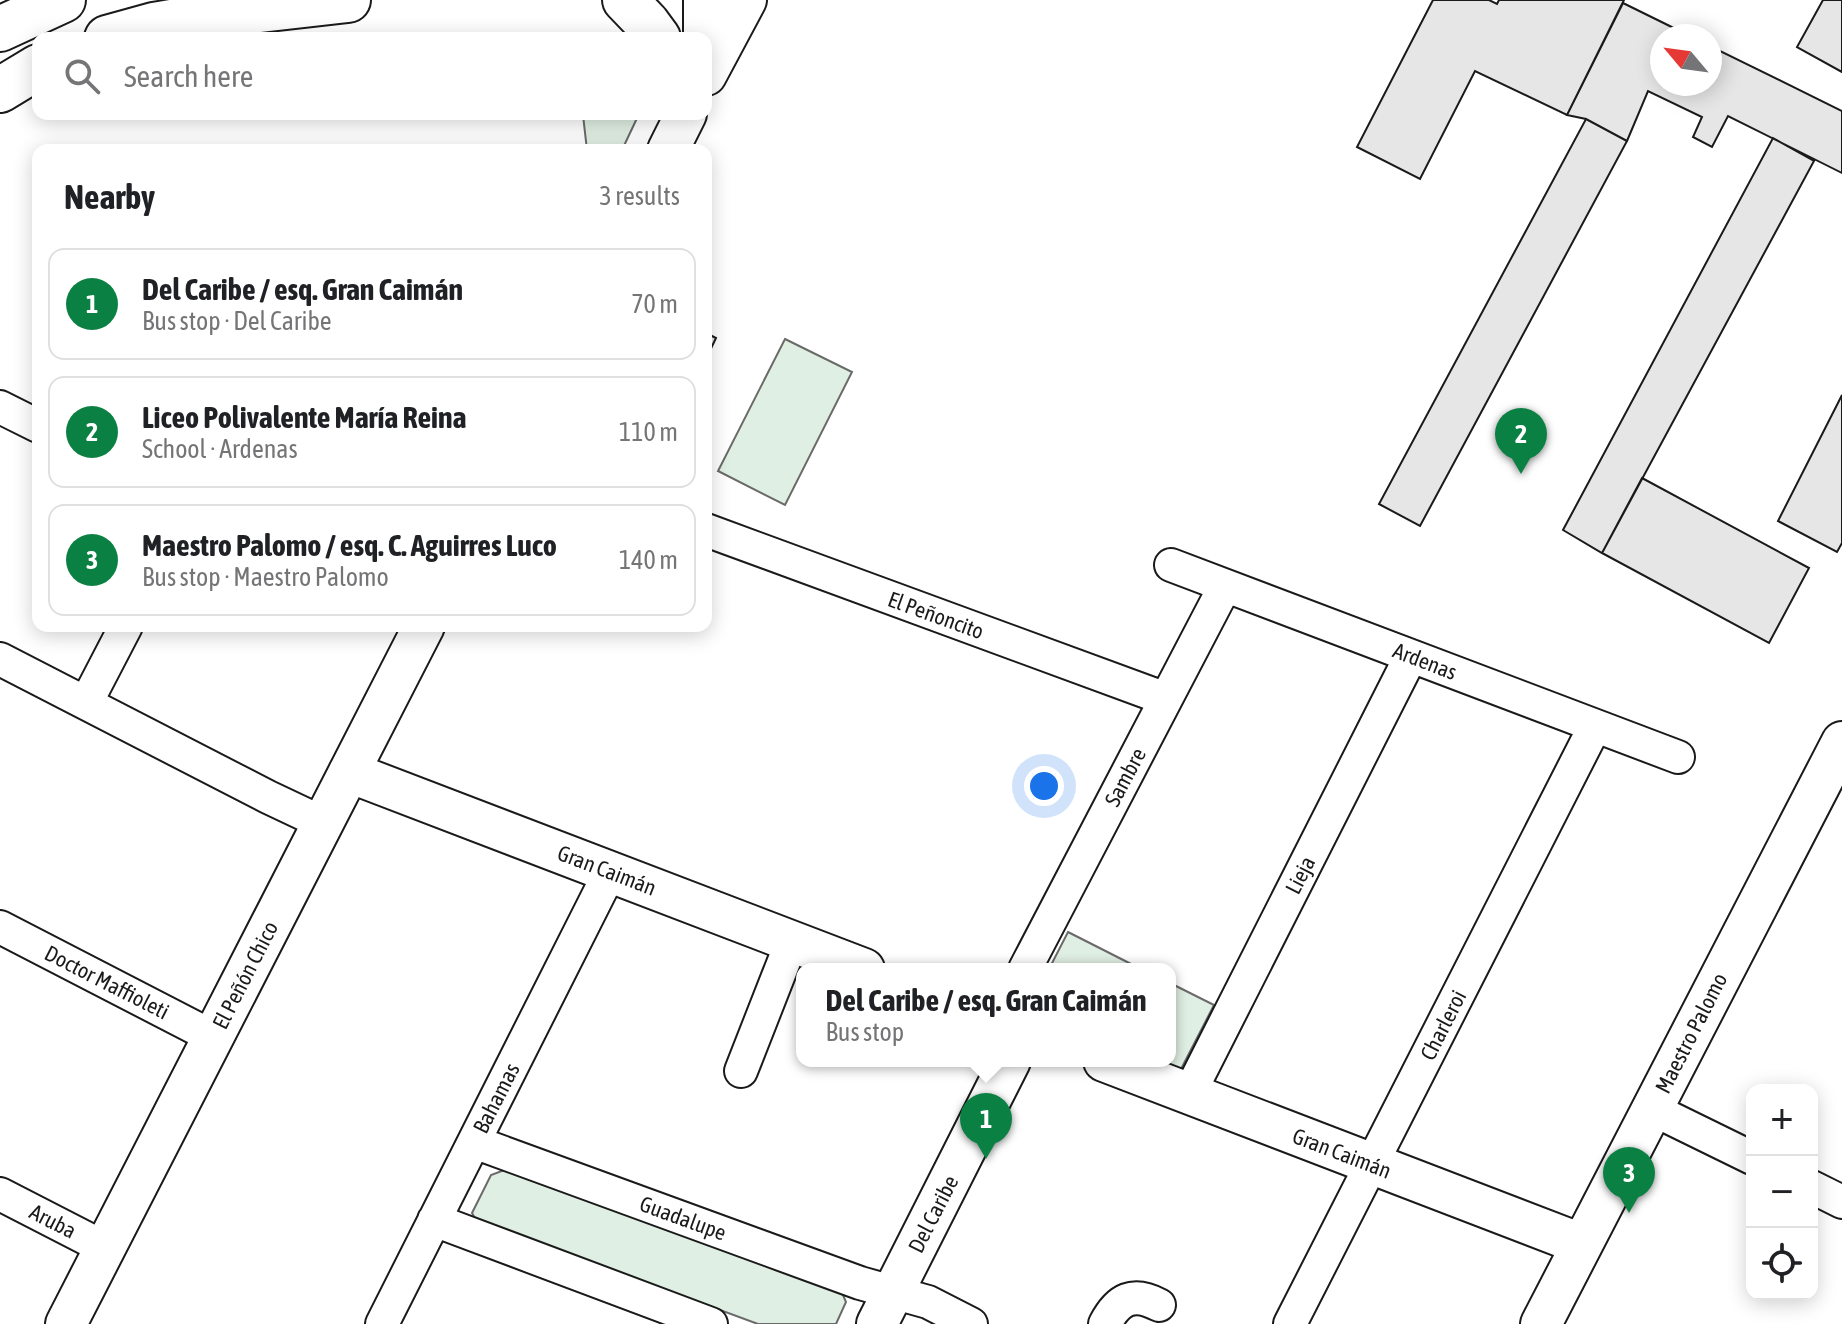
<!DOCTYPE html>
<html lang="en">
<head>
<meta charset="utf-8">
<style>
  :root { --surface:#fff; --page:#f2f2f2; --text:#202124; --muted:#757577; --line:#e0e0e0; --accent:#0b8043 }
  body { margin:0; font-family:"Asap Condensed",sans-serif; background:var(--page); color:var(--text) }
  .controls { position:absolute; right:24px; bottom:24px; display:grid; overflow:hidden; border-radius:16px; box-shadow:0 4px 20px #0003 }
  .controls button { width:72px; height:72px; display:grid; place-items:center; padding:0; border:0; border-bottom:2px solid var(--line); background:var(--surface); color:var(--text); font:40px sans-serif }
  .compass { position:absolute; left:1650px; top:24px; width:72px; height:72px; border-radius:50%; background:var(--surface); box-shadow:0 4px 20px #0003; rotate:299deg }
  .you { position:absolute; left:1044px; top:786px; width:28px; height:28px; margin:-20px; border:6px solid #fff; border-radius:50%; background:#1a73e8; box-shadow:0 0 0 12px #1a73e833 }
  .badge { display:grid; place-items:center; width:52px; height:52px; border-radius:50%; background:var(--accent); color:#fff; font-size:26px; font-weight:700 }
  .pin { position:absolute; translate:-50% -66px; filter:drop-shadow(0 2px 4px #0008) }
  .pin::after { content:''; position:absolute; top:42px; width:28px; height:24px; background:inherit; clip-path:polygon(0 0,100% 0,50% 100%) }
  .popup { position:absolute; left:796px; top:963px; width:380px; height:104px; box-sizing:border-box; display:grid; place-content:center; border-radius:16px; background:var(--surface); filter:drop-shadow(0 2px 6px #0005); font-size:26px; white-space:nowrap; color:var(--muted) }
  .popup b { font-size:30px; color:var(--text) }
  .popup::after { content:''; position:absolute; left:50%; top:100%; margin-left:-16px; border:16px solid transparent; border-top-color:var(--surface) }
  .list { margin:0; padding:0; list-style:none }
  h2 { display:flex; justify-content:space-between; align-items:center; height:104px; margin:0; padding:0 32px; font-size:34px }
  h2 small { font-size:26px; font-weight:400; color:var(--muted) }
  .list li { display:grid; grid-template-columns:52px 1fr auto; gap:24px; align-items:center; box-sizing:border-box; height:112px; margin:0 16px 16px; padding:0 16px; border:2px solid var(--line); border-radius:16px }
  .list b { display:block; font-size:30px; white-space:nowrap }
  .list p { margin:0; font-size:26px; white-space:nowrap; color:var(--muted) }
  .list em { font-size:26px; font-style:normal; color:var(--muted) }
  .icon { flex:none; width:44px; height:44px; fill:none; stroke:currentColor; stroke-width:2; stroke-linecap:round; stroke-linejoin:round }
  .map { position:relative; flex:none; width:1842px; height:1324px; overflow:hidden }
  .search { position:absolute; background:var(--surface); box-shadow:0 4px 20px #0003; left:32px; top:32px; width:680px; height:88px; display:flex; align-items:center; gap:20px; box-sizing:border-box; padding:0 28px; border-radius:16px; color:var(--muted); font-size:30px }
  .panel { position:absolute; background:var(--surface); box-shadow:0 4px 20px #0003; left:32px; top:144px; width:680px; height:488px; border-radius:16px }
  .map>svg:first-child { display:block }
  .green { fill:#e0efe3; stroke:#6a6a6a; stroke-width:2 }
  .building { fill:#e6e6e6; stroke:#1a1a1a; stroke-width:2 }
  .lines { fill:none; stroke-linecap:round; stroke-linejoin:round }
  .minor-casing { stroke:#1a1a1a; stroke-width:36 }
  .tertiary-casing { stroke:#1a1a1a; stroke-width:44 }
  .primary-casing { stroke:#1a1a1a; stroke-width:48 }
  .minor { stroke:#fff; stroke-width:32 }
  .tertiary { stroke:#fff; stroke-width:40 }
  .primary { stroke:#fff; stroke-width:44 }
  .labels { text-anchor:middle; stroke-width:6; stroke-linejoin:round; paint-order:stroke }
  .street-label { font-size:22px; fill:#1a1a1a; stroke:#fff }
</style>
</head>
<body>
<div class="map">
<svg width="1842" height="1324" viewBox="0 0 1842 1324">
  <rect width="100%" height="100%" fill="#fff"/>
  <path class="green" d="M 590,114 L 635,114 L 638,116 L 622,150 L 587,150 L 583,115 Z
    M 785,339 L 852,372 L 785,505 L 718,471 Z
    M 1068,932 L 1141,969 L 1049,969 Z
    M 1170,983 L 1214,1005 L 1180,1071 L 1155,1061 L 1170,1061 Z
    M 507,1169 L 840,1288 L 846,1302 L 836,1324 L 758,1324 L 476,1220 L 472,1213 L 491,1175 Z"/>
  <path class="building" d="M 1433,0 L 1489,0 L 1497,4 L 1499,0 L 1624,0 L 1567,115 L 1475,71 L 1420,179 L 1357,147 Z
    M 1823,0 L 1842,0 L 1842,72 L 1797,47 Z
    M 1623,3 L 1690,36 L 1662,36 L 1662,84 L 1710,84 L 1710,46 L 1842,111 L 1842,173 L 1728,116 L 1712,147 L 1693,137 L 1702,117 L 1648,91 L 1627,141 L 1586,119 L 1567,115 Z
    M 1586,119 L 1627,141 L 1420,526 L 1379,504 Z
    M 1773,138 L 1814,161 L 1602,553 L 1563,530 Z
    M 706,333 L 716,338 L 706,359 Z
    M 1842,395 L 1842,543 L 1837,552 L 1778,521 Z
    M 1642,478 L 1809,568 L 1769,643 L 1602,553 Z"/>
  <g class="lines">
    <defs>
      <path id="minor" d="M 0,407 L 38,426
        M 706,530 L 1166,699
        M 1171,565 L 1678,757
        M 0,659 L 268,797 L 323,823
        M 86,703 L 126,626
        M 0,927 L 213,1037
        M 1025,969 L 1225,586
        M 741,1071 L 792,941
        M 1189,1094 L 1411,656
        M 1652,1109 L 1752,1158
        M 474,1142 L 860,1283 L 928,1302 L 971,1324
        M 1812,1187 L 1842,1202
        M 0,1194 L 105,1248
        M 434,1220 L 711,1324
        M 382,1324 L 610,872
        M 1105,1324 C 1118,1299 1133,1291 1159,1305
        M 1290,1324 L 1595,726"/>
      <path id="tertiary" d="M 704,38 L 704,0
        M 706,75 L 746,0
        M 668,150 L 686,114
        M 349,772 L 864,969
        M 1104,1061 L 1581,1244
        M 66,1324 L 424,626
        M 877,1324 L 1010,1061
        M 1541,1324 L 1842,742"/>
      <path id="primary" d="M 625,0 L 647,23 L 658,38
        M 0,29 L 63,0
        M 107,38 L 154,25 L 206,16 L 348,0
        M 0,90 L 38,67"/>
    </defs>
    <use href="#minor" class="minor-casing"/>
    <use href="#tertiary" class="tertiary-casing"/>
    <use href="#primary" class="primary-casing"/>
    <use href="#minor" class="minor"/>
    <use href="#tertiary" class="tertiary"/>
    <use href="#primary" class="primary"/>
  </g>
  <g class="labels">
    <g class="street-label">
      <text transform="translate(936 615) rotate(20)" y="8">El Peñoncito</text>
      <text transform="translate(1425 661) rotate(21)" y="8">Ardenas</text>
      <text transform="translate(1125 777) rotate(-62)" y="8">Sambre</text>
      <text transform="translate(607 870) rotate(21)" y="8">Gran Caimán</text>
      <text transform="translate(1300 875) rotate(-63)" y="8">Lieja</text>
      <text transform="translate(245 975) rotate(-63)" y="8">El Peñón Chico</text>
      <text transform="translate(107 982) rotate(27)" y="8">Doctor Maffioleti</text>
      <text transform="translate(1443 1025) rotate(-63)" y="8">Charleroi</text>
      <text transform="translate(1691 1033) rotate(-63)" y="8">Maestro Palomo</text>
      <text transform="translate(496 1098) rotate(-63)" y="8">Bahamas</text>
      <text transform="translate(1342 1153) rotate(21)" y="8">Gran Caimán</text>
      <text transform="translate(933 1214) rotate(-63)" y="8">Del Caribe</text>
      <text transform="translate(683 1218) rotate(20)" y="8">Guadalupe</text>
      <text transform="translate(53 1221) rotate(27)" y="8">Aruba</text>
    </g>
  </g>
</svg>
<div class="controls">
<button>+</button>
<button>−</button>
<button><svg class="icon" aria-label="locate" viewBox="0 0 24 24"><circle cx="12" cy="12" r="6"/><path d="M12 2v4M12 18v4M2 12h4M18 12h4"/></svg></button>
</div>
<svg class="compass" viewBox="-18 -18 36 36"><path d="M0-13l5 13h-10z" fill="#e53935"/><path d="M0 13l5-13h-10z" fill="#757577"/></svg>
<div class="you"></div>
<div class="pin badge" style="left:986px;top:1159px">1</div>
<div class="popup"><b>Del Caribe / esq. Gran Caimán</b>Bus stop</div>
<div class="pin badge" style="left:1521px;top:474px">2</div>
<div class="pin badge" style="left:1629px;top:1213px">3</div>
<div class="search"><svg class="icon" aria-label="search" viewBox="0 0 24 24"><circle cx="10" cy="10" r="6"/><path d="M15 15l6 6"/></svg>Search here</div>
<section class="panel">
<h2>Nearby<small>3 results</small></h2>
<ul class="list">
<li><span class="badge">1</span><div><b>Del Caribe / esq. Gran Caimán</b><p>Bus stop · Del Caribe</p></div><em>70 m</em></li>
<li><span class="badge">2</span><div><b>Liceo Polivalente María Reina</b><p>School · Ardenas</p></div><em>110 m</em></li>
<li><span class="badge">3</span><div><b>Maestro Palomo / esq. C. Aguirres Luco</b><p>Bus stop · Maestro Palomo</p></div><em>140 m</em></li>
</ul>
</section>
</div>
</body>
</html>
